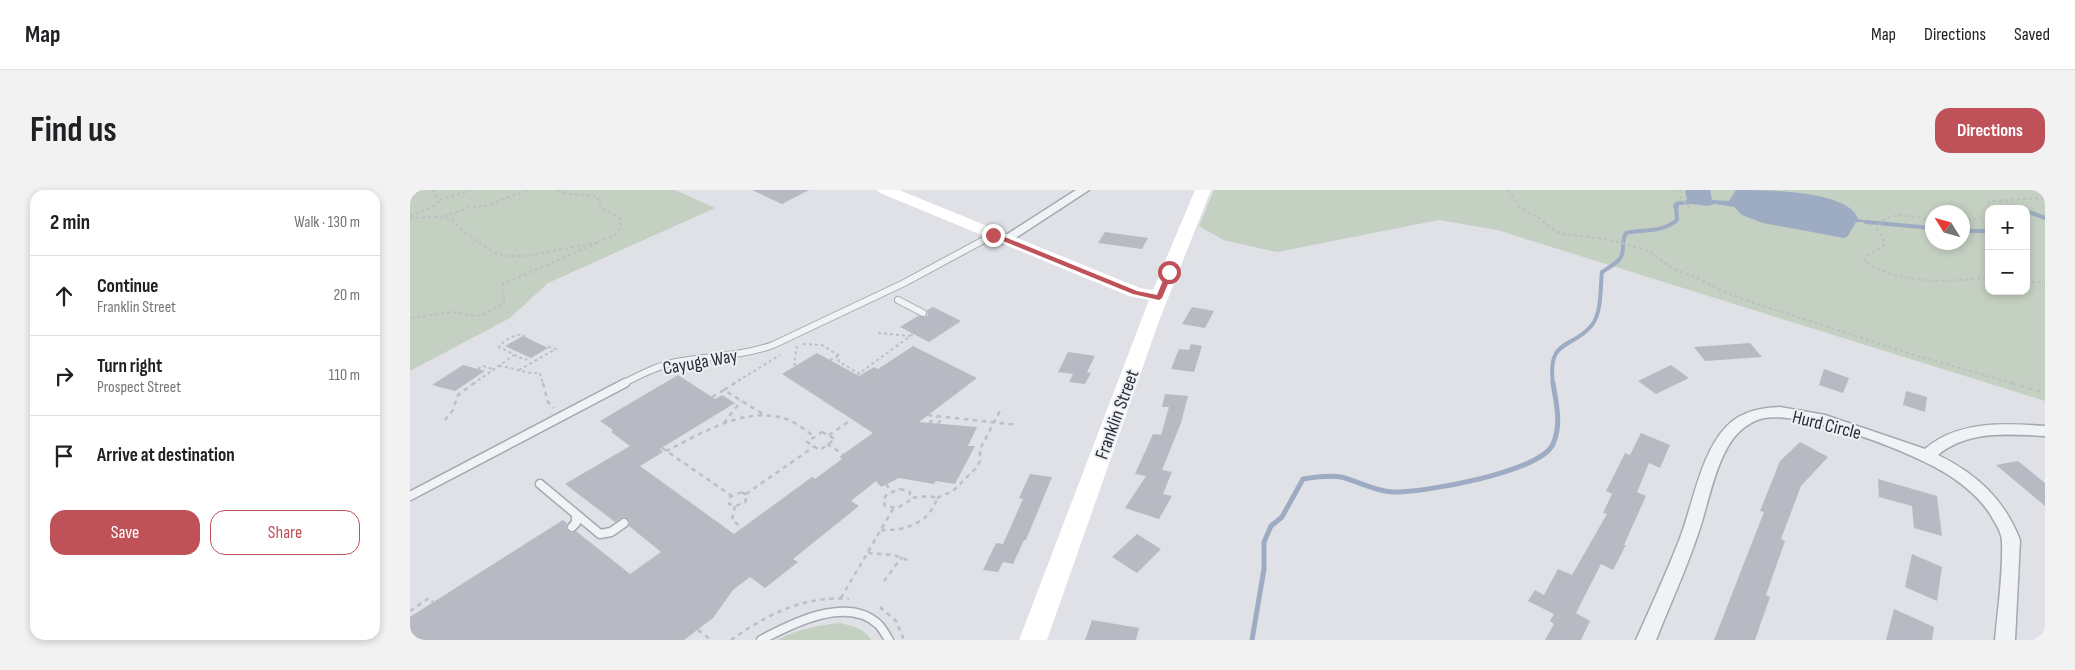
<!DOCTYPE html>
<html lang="en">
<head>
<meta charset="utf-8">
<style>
  :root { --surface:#fff; --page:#f2f2f2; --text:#202124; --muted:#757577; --line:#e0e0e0; --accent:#be5258 }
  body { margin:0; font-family:"Sofia Sans Condensed",sans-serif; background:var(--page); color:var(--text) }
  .controls { position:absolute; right:15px; top:15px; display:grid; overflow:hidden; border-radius:10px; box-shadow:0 2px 8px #0003 }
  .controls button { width:45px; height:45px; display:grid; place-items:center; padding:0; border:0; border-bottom:1px solid var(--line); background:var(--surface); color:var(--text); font:25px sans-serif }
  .compass { position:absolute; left:1515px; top:15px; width:45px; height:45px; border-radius:50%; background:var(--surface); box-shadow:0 2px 8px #0003; rotate:307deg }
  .stop { position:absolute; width:15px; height:15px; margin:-11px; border:4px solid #be5258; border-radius:50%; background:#fff }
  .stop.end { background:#be5258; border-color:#fff; box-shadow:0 1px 5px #0008 }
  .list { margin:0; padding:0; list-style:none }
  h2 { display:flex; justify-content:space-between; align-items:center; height:65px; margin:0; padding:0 20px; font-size:21px }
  h2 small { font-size:16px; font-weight:400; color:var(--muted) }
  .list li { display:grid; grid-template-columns:32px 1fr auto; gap:15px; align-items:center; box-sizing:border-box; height:80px; padding:0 20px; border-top:1px solid var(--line) }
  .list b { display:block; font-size:19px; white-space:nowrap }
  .list p { margin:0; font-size:16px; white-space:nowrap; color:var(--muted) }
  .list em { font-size:16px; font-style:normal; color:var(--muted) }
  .actions { display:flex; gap:10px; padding:15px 20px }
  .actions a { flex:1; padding:11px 0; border:1px solid var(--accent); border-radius:15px; text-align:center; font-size:18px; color:var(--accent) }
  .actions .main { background:var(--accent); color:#fff }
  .icon { flex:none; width:28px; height:28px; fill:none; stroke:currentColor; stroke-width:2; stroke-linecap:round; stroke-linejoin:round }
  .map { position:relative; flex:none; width:1635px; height:450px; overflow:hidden; border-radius:15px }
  header { display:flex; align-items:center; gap:30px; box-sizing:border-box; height:70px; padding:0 25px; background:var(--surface); border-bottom:1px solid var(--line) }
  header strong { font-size:24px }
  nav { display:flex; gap:28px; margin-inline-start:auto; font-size:18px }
  .intro { display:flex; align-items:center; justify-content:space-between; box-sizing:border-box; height:120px; padding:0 30px }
  h1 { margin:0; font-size:35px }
  .button { padding:12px 22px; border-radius:15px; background:var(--accent); color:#fff; font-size:18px; font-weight:700 }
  main { display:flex; gap:30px; padding:0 30px }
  aside { flex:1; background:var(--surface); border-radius:15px; box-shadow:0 2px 8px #0003 }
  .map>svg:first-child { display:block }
  .green { fill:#c4d0c1; fill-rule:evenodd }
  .water { fill:#9eacc3 }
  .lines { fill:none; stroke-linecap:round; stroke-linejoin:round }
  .stream-far1 { stroke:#9eacc3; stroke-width:4 }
  .stream { stroke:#9eacc3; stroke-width:5 }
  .building { fill:#b7bac3 }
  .lane-far1-casing { stroke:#a5a8b0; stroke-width:8 }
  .lane-casing { stroke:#a5a8b0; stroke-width:11 }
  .street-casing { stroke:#a5a8b0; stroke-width:3 }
  .path-far1 { stroke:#bdbfc5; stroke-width:2; stroke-dasharray:3 3; stroke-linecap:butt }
  .path { stroke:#bdbfc5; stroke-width:2.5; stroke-dasharray:4.5 4.5; stroke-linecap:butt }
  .lane-far1 { stroke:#f1f2f5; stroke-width:6 }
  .lane { stroke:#f1f2f5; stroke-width:8 }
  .street { fill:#f1f2f5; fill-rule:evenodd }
  .secondary { fill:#fff; fill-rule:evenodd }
  .route { fill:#be5258 }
  .labels { text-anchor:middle; stroke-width:4; stroke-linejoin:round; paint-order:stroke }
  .street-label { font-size:19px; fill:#2a2f3c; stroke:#eef0f4 }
</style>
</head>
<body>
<header>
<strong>Map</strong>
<nav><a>Map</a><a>Directions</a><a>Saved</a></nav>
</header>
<div class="intro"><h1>Find us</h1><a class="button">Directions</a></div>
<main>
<aside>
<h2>2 min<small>Walk · 130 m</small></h2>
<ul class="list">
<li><svg class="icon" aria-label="ahead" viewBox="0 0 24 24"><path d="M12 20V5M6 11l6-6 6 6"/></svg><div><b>Continue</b><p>Franklin Street</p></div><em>20 m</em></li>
<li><svg class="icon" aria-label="right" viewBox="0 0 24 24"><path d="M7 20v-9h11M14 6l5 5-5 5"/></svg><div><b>Turn right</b><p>Prospect Street</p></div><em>110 m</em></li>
<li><svg class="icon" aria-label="arrive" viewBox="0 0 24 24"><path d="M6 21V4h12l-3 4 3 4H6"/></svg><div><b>Arrive at destination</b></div></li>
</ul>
<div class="actions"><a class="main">Save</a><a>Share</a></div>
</aside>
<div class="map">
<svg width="1635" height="450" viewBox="0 0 1635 450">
  <rect width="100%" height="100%" fill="#dfe1e7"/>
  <path class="green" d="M 0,0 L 265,0 L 305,18 L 138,93 L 100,128 L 0,181 Z
    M 804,0 L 1635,0 L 1635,211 L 1087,40 L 1029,30 L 867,62 L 813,50 L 789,36 ZM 1579,19 L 1616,19 L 1616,101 L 1579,101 ZM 1522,22 L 1552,22 L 1552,52 L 1522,52 Z
    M 431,433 C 441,436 456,439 461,450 L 367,450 C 388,439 408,435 431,433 Z"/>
  <path class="water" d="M 1275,0 L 1300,0 L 1302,10 L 1319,11 L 1326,0 C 1355,0 1439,0 1448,29 L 1462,32 L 1446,32 L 1438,46 L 1434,48 L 1353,33 L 1332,25 L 1324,17 L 1305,14 L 1298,16 L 1281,14 L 1269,15 L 1268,21 L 1264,19 L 1263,16 L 1265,12 L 1277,10 Z"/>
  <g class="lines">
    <path class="stream-far1" d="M 1616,21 L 1635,28
      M 1456,32 L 1522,38
      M 1552,41 L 1579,41
      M 1143,194 C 1137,147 1162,160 1182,135 C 1192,122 1190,98 1192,82 C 1198,78 1208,73 1211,67 C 1215,59 1211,51 1216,43 C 1234,39 1252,43 1267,30 L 1266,16"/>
    <path class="stream" d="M 842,450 L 854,379 L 854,352 L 861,336 L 872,327 L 893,289 C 906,287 918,285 931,287 C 948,291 964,301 982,302 C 1013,303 1131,282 1143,254 C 1152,234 1146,213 1143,193"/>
  </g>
  <path class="building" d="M 342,0 L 399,0 L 372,14 Z
    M 695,42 L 738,48 L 732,59 L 688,53 Z
    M 523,117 L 551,131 L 519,152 L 490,137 L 508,126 L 515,127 L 518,125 L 517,120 Z
    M 782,117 L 804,121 L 795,138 L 772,134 Z
    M 113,146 L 138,158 L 121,168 L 95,156 Z
    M 1340,153 L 1352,167 L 1295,171 L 1284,157 Z
    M 781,154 L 792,156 L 784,182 L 761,179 L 769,159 L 779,160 Z
    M 503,156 L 567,188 L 509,232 L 567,237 L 558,256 L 565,256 L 545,294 L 526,291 L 524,294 L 489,288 L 471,297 L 466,291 L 441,311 L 449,316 L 383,369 L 388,372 L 355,398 L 340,387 L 323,400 L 303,428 L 274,450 L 0,450 L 0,427 L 153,330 L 157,333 L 156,338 L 158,342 L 163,343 L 166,341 L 220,384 L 251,362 L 219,336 L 220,332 L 217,328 L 213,327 L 205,332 L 155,294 L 220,256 L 201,242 L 203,240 L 190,231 L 268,185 L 305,209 L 312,205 L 325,213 L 250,259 L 253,262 L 230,276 L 324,344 L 402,287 L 405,289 L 432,269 L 429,267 L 463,243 L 372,184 L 407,163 L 449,186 L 464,177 L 468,179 Z
    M 658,162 L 685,166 L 677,182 L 681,183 L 675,194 L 659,192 L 663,184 L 648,182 Z
    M 53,175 L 75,181 L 45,201 L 22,195 Z
    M 1261,175 L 1279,188 L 1246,204 L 1228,191 Z
    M 1414,179 L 1439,188 L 1433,203 L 1409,195 Z
    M 1496,201 L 1517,207 L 1515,222 L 1493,215 Z
    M 755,204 L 778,206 L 771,233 L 752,280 L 762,282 L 753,304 L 762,306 L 749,329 L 715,318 L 736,286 L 725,284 L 743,244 L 751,245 L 759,217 L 752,217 Z
    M 1231,243 L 1260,255 L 1250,278 L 1239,273 L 1227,302 L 1236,306 L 1214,355 L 1216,355 L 1203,380 L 1191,374 L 1166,423 L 1180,431 L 1171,450 L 1135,450 L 1144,434 L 1140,431 L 1144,424 L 1118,411 L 1125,400 L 1134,405 L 1148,379 L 1162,385 L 1197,324 L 1193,323 L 1202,304 L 1196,301 L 1215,263 L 1220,265 Z
    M 1390,252 L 1418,267 L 1391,296 L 1371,349 L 1375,351 L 1356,405 L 1360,407 L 1345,450 L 1304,450 L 1354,322 L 1350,321 L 1370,271 Z
    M 1608,271 L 1635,293 L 1635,316 L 1586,275 Z
    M 620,284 L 642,287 L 616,350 L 614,350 L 603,374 L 593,372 L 588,382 L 573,380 L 586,353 L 593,354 L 613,309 L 609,308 Z
    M 1468,289 L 1527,306 L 1532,346 L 1504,338 L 1502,316 L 1469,307 Z
    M 727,344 L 751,359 L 727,383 L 702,367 Z
    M 1502,364 L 1532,377 L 1527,411 L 1495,397 Z
    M 1484,419 L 1524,437 L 1522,450 L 1476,450 Z
    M 682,430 L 729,438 L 726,450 L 675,450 Z"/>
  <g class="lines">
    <defs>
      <path id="lane-far1" d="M 488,110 L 513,123
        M 212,194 C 230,185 247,176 266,172 C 299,166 332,166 363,155 L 494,93 L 583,45"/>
      <path id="lane" d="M 130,294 L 190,344 L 201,342 L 214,333
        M 0,306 L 215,193
        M 162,337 L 166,333 L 166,325
        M 351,450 C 381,434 437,405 468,434 C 472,438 476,445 479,450"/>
      <path id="street" d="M 666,0 L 679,0 L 598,53 L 590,53 L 588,50 Z
        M 1370,217 L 1415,225 L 1515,259 C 1547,231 1594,233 1635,236 L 1635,246 C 1600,244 1557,240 1528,265 C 1567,284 1594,309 1610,350 L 1605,450 L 1585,450 C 1588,418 1593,384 1592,352 C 1592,345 1588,337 1584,331 C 1575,313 1559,299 1543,288 C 1508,263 1395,221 1354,228 C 1344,230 1335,236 1328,243 C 1306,266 1299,312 1289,341 C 1277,378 1260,414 1246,450 L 1226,450 C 1241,416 1257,382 1270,348 C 1283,314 1291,262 1317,236 C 1332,221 1351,218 1370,217 Z"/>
    </defs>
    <use href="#lane-far1" class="lane-far1-casing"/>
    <use href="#lane" class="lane-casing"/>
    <use href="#street" class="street-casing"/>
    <path class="path-far1" d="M 22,0 L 30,10
      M 148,0 L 158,4 L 187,6 L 191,17 L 211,29 C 211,45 202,46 189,52
      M 1098,0 L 1110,18 L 1131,29 L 1140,38 L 1152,44 L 1201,50 L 1239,61 L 1263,79 L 1286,87 L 1310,100 L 1338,111 L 1504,165 L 1606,194
      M 1270,0 L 1271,8 L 1280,18
      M 30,10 L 62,0
      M 1579,19 L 1577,14 L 1583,11 L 1635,8
      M 0,26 L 26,15 L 30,10
      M 34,26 L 61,17 L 75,16 L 118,0
      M 0,28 L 27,27 L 41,29 L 55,43 L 85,63 L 96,66 L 117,66 L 189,52 L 93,94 L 94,113 L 72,125 L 64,126 L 44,122 L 0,128
      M 1522,30 C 1503,27 1479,18 1467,38 L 1475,54 L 1458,66 L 1454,71 C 1491,96 1536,91 1579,88
      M 1552,32 L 1579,26
      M 1616,91 L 1635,93
      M 468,143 L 500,146
      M 115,147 L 112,144 C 103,146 95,149 89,157 L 115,170 L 120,167
      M 393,154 L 412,155 L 428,165 L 429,172 L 456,187
      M 420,170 L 428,166
      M 386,175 L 384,174 L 387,156
      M 89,176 C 106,177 112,184 130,183 L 133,194
      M 68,179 L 73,176 L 83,179
      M 109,180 L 146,159 L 135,156
      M 447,185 L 503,144
      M 63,194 L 104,165
      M 323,194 L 370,165"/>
    <path class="path" d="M 133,193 L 138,212 L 144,218
      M 1601,193 L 1635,203
      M 314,200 L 325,193
      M 302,207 L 314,200 L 353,224
      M 518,225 L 607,235
      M 35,230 L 43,220 L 48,205 L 64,193
      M 314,233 L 331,211
      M 519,233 L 528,226
      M 528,234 L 532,227
      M 412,242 L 425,249 L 410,260 L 397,252 Z
      M 419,245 L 441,230
      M 417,254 L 433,264
      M 252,258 L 322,306
      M 256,261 C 291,244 335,215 376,229 C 386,232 396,241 405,247
      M 476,294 L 481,301
      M 490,299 L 500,302 L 499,311 L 487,318 L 475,316 L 473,310 L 477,304 Z
      M 332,302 L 337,306 L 335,312 L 326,316 L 319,314 L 320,307 Z
      M 336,304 L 405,256
      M 527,308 L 543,301 L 566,278 L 570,271 L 570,259 L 591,219
      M 325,316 L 322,330 L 330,336 L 331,342
      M 471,340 C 495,341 520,333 527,308 L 519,306 L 501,308
      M 458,363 L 484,365 L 500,371
      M 474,391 L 492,367
      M 431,408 L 483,319
      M 470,417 L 486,431 L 494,450
      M 0,421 L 19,408 L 23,412
      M 288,440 L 301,450
      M 321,450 C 356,425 395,405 439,409"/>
    <use href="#lane-far1" class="lane-far1"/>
    <use href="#lane" class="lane"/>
    <use href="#street" class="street"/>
    <path class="secondary" d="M 467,0 L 489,0 L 730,98 L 743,100 L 785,0 L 801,0 L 749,131 L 637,450 L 609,450 L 739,110 L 719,106 L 470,3 Z"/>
  </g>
  <path class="route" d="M 581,43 L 585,43 L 727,101 L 747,105 L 757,81 L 763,82 L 752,108 L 749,110 L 723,104 L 581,46 Z"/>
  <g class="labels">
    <g class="street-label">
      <text transform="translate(290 171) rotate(-10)" y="7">Cayuga Way</text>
      <text transform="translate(706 224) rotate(-70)" y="7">Franklin Street</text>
      <text transform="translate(1417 234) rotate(14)" y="7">Hurd Circle</text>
    </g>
  </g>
</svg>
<div class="controls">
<button>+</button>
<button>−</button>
</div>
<svg class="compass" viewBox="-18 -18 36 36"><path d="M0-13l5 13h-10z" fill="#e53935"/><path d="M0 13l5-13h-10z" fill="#757577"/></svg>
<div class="stop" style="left:759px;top:82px"></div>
<div class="stop end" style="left:583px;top:45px"></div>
</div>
</main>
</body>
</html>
